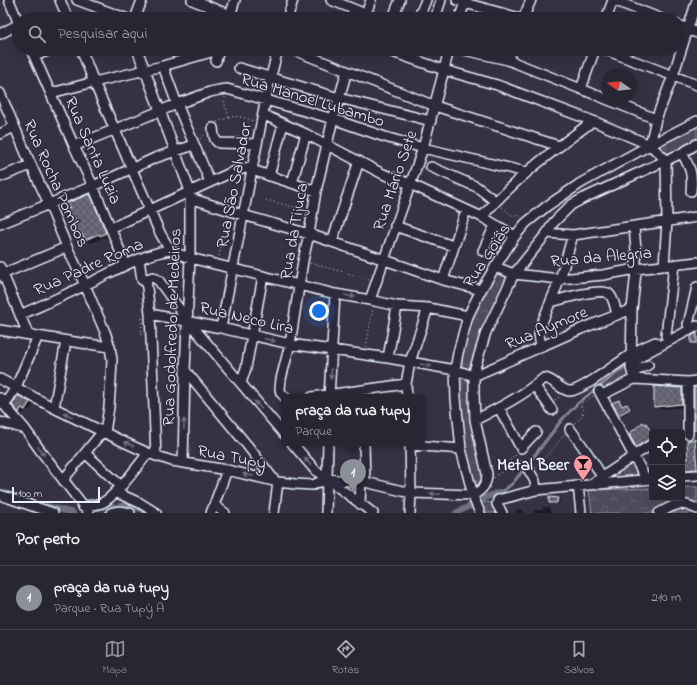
<!DOCTYPE html>
<html lang="pt">
<head>
<meta charset="utf-8">
<style>
  :root { --surface:#282633; --page:#302e3b; --text:#f1f3f6; --muted:#a5a5ac; --line:#44434e; --accent:#8c9099 }
  body { margin:0; font-family:"Indie Flower",sans-serif; background:var(--page); color:var(--text) }
  .controls { position:absolute; right:12px; bottom:12px; display:grid; overflow:hidden; border-radius:4px; box-shadow:0 4px 16px #0002 }
  .controls button { width:36px; height:36px; display:grid; place-items:center; padding:0; border:0; border-bottom:1px solid var(--line); background:var(--surface); color:var(--text); font:20px sans-serif }
  .compass { position:absolute; left:601px; top:68px; width:36px; height:36px; border-radius:50%; background:var(--surface); box-shadow:0 4px 16px #0002; rotate:284deg }
  .scale { position:absolute; left:12px; bottom:10px; width:88px; box-sizing:border-box; padding-left:4px; border:2px solid #e8f1f8; border-top:0; font-size:11px; line-height:14px; white-space:nowrap; color:#e8f1f8; -webkit-text-stroke:3px #2f2a3d; paint-order:stroke }
  .you { position:absolute; left:319px; top:311px; width:14px; height:14px; margin:-10px; border:3px solid #fff; border-radius:50%; background:#1a73e8; box-shadow:0 0 0 6px #1a73e833 }
  .badge { display:grid; place-items:center; width:26px; height:26px; border-radius:50%; background:var(--accent); color:#fff; font-size:13px; font-weight:700 }
  .pin { position:absolute; translate:-50% -33px; filter:drop-shadow(0 1px 2px #0008) }
  .pin::after { content:''; position:absolute; top:21px; width:14px; height:12px; background:inherit; clip-path:polygon(0 0,100% 0,50% 100%) }
  .popup { position:absolute; left:281px; top:394px; width:144px; height:52px; box-sizing:border-box; display:grid; place-content:center; border-radius:4px; background:var(--surface); filter:drop-shadow(0 1px 3px #0005); font-size:13px; white-space:nowrap; color:var(--muted) }
  .popup b { font-size:15px; color:var(--text) }
  .popup::after { content:''; position:absolute; left:50%; top:100%; margin-left:-8px; border:8px solid transparent; border-top-color:var(--surface) }
  .list { margin:0; padding:0; list-style:none }
  h2 { display:flex; justify-content:space-between; align-items:center; height:52px; margin:0; padding:0 16px; font-size:17px }
  h2 small { font-size:13px; font-weight:400; color:var(--muted) }
  .list li { display:grid; grid-template-columns:26px 1fr auto; gap:12px; align-items:center; box-sizing:border-box; height:64px; padding:0 16px; border-top:1px solid var(--line) }
  .list b { display:block; font-size:15px; white-space:nowrap }
  .list p { margin:0; font-size:13px; white-space:nowrap; color:var(--muted) }
  .list em { font-size:13px; font-style:normal; color:var(--muted) }
  .icon { flex:none; width:22px; height:22px; fill:none; stroke:currentColor; stroke-width:2; stroke-linecap:round; stroke-linejoin:round }
  .map { position:relative; flex:none; width:697px; height:513px; overflow:hidden }
  .search { position:absolute; background:var(--surface); box-shadow:0 4px 16px #0002; left:12px; right:12px; top:12px; height:44px; display:flex; align-items:center; gap:10px; box-sizing:border-box; padding:0 14px; border-radius:22px; color:var(--muted); font-size:15px }
  .sheet { height:116px; background:var(--surface) }
  nav { display:flex; justify-content:space-around; align-items:center; box-sizing:border-box; height:56px; border-top:1px solid var(--line); background:var(--surface); font-size:11px; color:var(--muted) }
  nav a { display:grid; justify-items:center; gap:2px }
  nav .on { color:var(--accent) }
  .map>svg:first-child { display:block }
  .green { fill:#4d4b5c; stroke:#9a9eaa }
  .park { fill:url(#park-crowns); stroke:#9a9eaa }
  .water { fill:url(#water-ripples); stroke:#a0a4af }
  .shadow { fill:#0007 }
  .lines { fill:none; stroke-linecap:round; stroke-linejoin:round }
  .canal { stroke:#70717f; stroke-width:6 }
  .building { fill:url(#building-cross-hatch); stroke:#e8f1f8 }
  .minor-casing { stroke:#e8f1f8; stroke-width:12 }
  .path { stroke:#e8f1f8; stroke-width:1; stroke-dasharray:1 3; stroke-linecap:butt }
  .minor { stroke:#2f2a3d; stroke-width:9 }
  .oneway { fill:#70707e }
  .labels { text-anchor:middle; stroke-width:3; stroke-linejoin:round; paint-order:stroke }
  .street-label { font-size:17px; fill:#e8f1f8; stroke:#2f2a3d }
  .poi-label { font-size:17px; font-weight:bold; fill:#e8f1f8; stroke:#2f2a3d; text-anchor:end }
</style>
</head>
<body>
<div class="map">
<svg width="697" height="513" viewBox="0 0 697 513">
  <defs>
    <pattern id="park-crowns" width="20" height="18" patternUnits="userSpaceOnUse"><rect width="20" height="18" fill="#4d4b5c"/><path d="M2 6a3 3 0 1 1 6 0M12 15a3 3 0 1 1 6 0" fill="none" stroke="#676574"/></pattern>
    <pattern id="water-ripples" width="26" height="14" patternUnits="userSpaceOnUse"><rect width="26" height="14" fill="#70717f"/><path d="M2 4q2-2 4 0t4 0M15 11q2-2 4 0t4 0" fill="none" stroke="#5b5c64"/></pattern>
    <pattern id="building-cross-hatch" width="8" height="8" patternUnits="userSpaceOnUse"><rect width="8" height="8" fill="#605e6e"/><path d="M0 0l8 8M0 8l8-8" fill="none" stroke="#777683"/></pattern>
  </defs>
  <rect width="100%" height="100%" fill="#363244"/>
  <filter id="ink" filterUnits="userSpaceOnUse"><feTurbulence type="fractalNoise" baseFrequency=".025" numOctaves="2"/><feDisplacementMap in="SourceGraphic" scale="8" xChannelSelector="R" yChannelSelector="G"/><feConvolveMatrix kernelMatrix="1 2 1 2 8 2 1 2 1" color-interpolation-filters="sRGB"/></filter>
  <g filter="url(#ink)">
    <path class="green" d="M 628,365 L 629,375 L 627,377 L 602,392 L 599,388 Z"/>
    <path class="park" d="M 697,124 L 697,141 L 670,156 L 656,145 Z
      M 496,271 L 509,277 L 473,367 L 470,370 L 463,370 L 461,367 L 462,352 L 472,316 L 478,303 Z
      M 460,376 L 471,378 L 485,481 L 478,487 L 472,484 L 463,445 L 459,378 Z
      M 633,460 L 641,477 L 608,481 L 606,478 Z
      M 682,487 L 697,487 L 697,513 L 592,513 L 589,490 L 652,488 L 652,498 L 682,498 Z
      M 486,502 C 495,503 496,505 500,513 L 483,513 L 479,506 L 482,503 Z"/>
    <path class="water" d="M 635,360 L 622,369 L 578,404 L 563,420 L 525,470 L 513,484 L 500,495 L 490,498 L 489,495 L 502,490 L 512,483 L 562,418 L 577,403 L 621,368 L 628,363 Z"/>
    <path class="shadow" d="M 90,195 L 95,198 L 111,236 L 106,238 L 104,237 L 91,243 L 86,240 L 84,234 Z
      M 682,389 L 687,392 L 687,407 L 660,409 L 655,406 Z
      M 19,397 L 33,405 L 29,411 L 25,409 L 23,414 L 19,412 Z
      M 619,401 L 621,402 L 623,407 L 627,405 L 629,406 L 631,410 L 622,416 L 619,414 Z
      M 643,423 L 649,425 L 652,432 L 652,439 L 639,448 L 637,447 L 630,434 Z
      M 694,440 L 697,442 L 697,470 L 688,470 L 686,469 Z
      M 558,498 L 560,500 L 559,504 L 552,504 L 550,503 Z
      M 543,507 L 548,507 L 550,508 L 550,513 L 534,513 L 534,510 L 543,510 Z
      M 516,509 L 520,509 L 522,510 L 523,513 L 517,513 Z"/>
    <g class="lines">
      <path class="canal" d="M 47,506 L 73,513
        M 97,508 L 107,506 L 118,507 L 125,505 L 142,509 L 148,513
        M 456,513 L 483,499 L 496,493"/>
    </g>
    <path class="building" d="M 90,194 L 106,233 L 100,236 L 99,234 L 85,240 L 82,234 L 77,231 L 67,209 L 70,208 L 67,203 Z
      M 697,333 L 697,343 L 691,343 L 691,336 Z
      M 654,386 L 682,388 L 682,404 L 654,407 Z
      M 694,387 L 697,387 L 697,430 L 694,430 Z
      M 17,396 L 19,396 L 30,402 L 25,410 L 21,408 L 19,413 L 12,405 Z
      M 619,400 L 622,406 L 627,404 L 630,409 L 619,415 L 612,403 Z
      M 643,422 L 644,424 L 646,423 L 652,433 L 652,438 L 649,439 L 636,447 L 629,434 Z
      M 695,439 L 697,469 L 685,470 L 685,459 L 688,459 L 687,441 Z
      M 549,497 L 558,498 L 557,503 L 549,503 Z"/>
    <g class="lines">
      <defs>
        <path id="minor" d="M 9,0 L 19,24
          M 60,0 L 68,19
          M 77,0 L 128,19
          M 192,0 L 241,19
          M 331,0 L 378,19
          M 457,0 L 465,3 L 523,19
          M 613,0 L 662,19
          M 394,15 L 400,0
          M 135,19 L 142,0
          M 229,19 L 235,0
          M 287,19 L 293,0
          M 364,19 L 371,0
          M 418,19 L 426,0
          M 435,19 L 441,0
          M 459,19 L 466,0
          M 523,19 L 531,0
          M 606,19 L 613,0
          M 678,25 L 697,33
          M 0,34 L 19,24
          M 31,49 L 74,146 L 93,186 L 126,265
          M 81,49 L 94,82 L 159,231 C 169,249 169,252 190,258 L 335,294 L 370,300 L 397,306 L 428,308 L 468,316
          M 137,49 L 190,191 L 190,258 L 185,370 L 183,463
          M 291,49 L 435,106 L 559,146
          M 384,49 L 444,70 L 497,85 L 593,121 L 650,145 L 666,160 L 667,221 L 664,266
          M 460,49 L 508,60 L 581,89 L 656,119
          M 603,49 L 697,85
          M 34,56 L 53,49
          M 508,60 L 512,49
          M 216,61 L 219,49
          M 163,66 L 177,104 L 210,182
          M 239,68 L 339,98 L 431,121
          M 581,89 L 595,49
          M 0,93 L 31,165 L 49,204 L 67,247 L 85,285 L 105,332 L 110,347 L 112,360 L 111,379 L 109,407 L 105,432
          M 51,93 L 94,82 L 163,66 L 218,50
          M 264,115 L 306,134 L 383,174 L 410,184 L 482,217 L 515,236
          M 213,128 C 214,134 213,140 219,143 L 257,144
          M 0,134 L 14,127
          M 650,145 L 656,119 L 673,76 L 697,0
          M 74,146 L 177,104 L 210,92 L 219,90 L 227,89 L 333,119 L 385,137 L 423,148 L 526,172
          M 682,153 C 690,168 693,173 691,191
          M 431,167 L 477,187 L 495,201
          M 252,170 L 316,191
          M 269,176 L 283,124
          M 0,177 L 31,165
          M 292,183 L 306,134
          M 190,198 L 243,215 L 309,234 L 443,280 L 481,290
          M 482,217 C 514,179 554,150 593,121
          M 0,224 L 93,186 L 155,158 L 194,145
          M 395,226 L 453,246
          M 634,227 L 636,250 L 636,272 L 632,309 L 631,368 L 634,379
          M 111,228 L 230,173 L 252,166
          M 547,233 L 573,235 L 697,217
          M 332,242 L 359,161
          M 483,251 L 495,225
          M 139,259 L 142,280 L 153,277 L 159,281 L 188,321 L 284,434
          M 0,267 L 28,334
          M 495,267 L 514,274 L 560,279 L 603,275 L 636,269 L 697,262
          M 0,275 L 67,247
          M 146,279 L 150,314 L 156,456
          M 443,280 L 466,210
          M 370,300 L 423,148 L 444,70 L 449,49
          M 551,302 C 561,299 602,287 609,294 C 614,298 615,308 617,314
          M 150,314 L 221,328 L 290,344 L 388,358 L 455,370 L 474,376
          M 20,315 C 42,305 64,296 85,285 C 113,272 140,255 170,250
          M 688,325 L 697,287
          M 221,328 L 268,88 L 278,49
          M 0,330 C 37,336 73,342 110,347
          M 666,336 L 674,265
          M 541,346 L 539,335 L 541,325 L 560,279 L 573,235
          M 388,358 L 397,306
          M 631,368 L 636,361 L 646,353 L 697,326
          M 185,370 L 247,445 L 275,481
          M 633,375 L 636,371 L 648,365
          M 474,376 L 581,329 L 632,309
          M 0,379 L 54,408 L 126,443 L 148,453 L 172,461 L 227,470 L 278,482 L 295,484 L 313,485 L 326,479 L 365,482 L 411,493 L 473,495 C 483,490 487,484 487,474 L 475,420 L 474,394 L 474,376 L 475,368 L 486,332 L 514,274 L 547,233 L 553,223 L 571,205 L 584,198 L 682,153 L 697,144
          M 241,383 L 246,368 L 263,276
          M 535,386 L 552,410
          M 599,391 L 646,479
          M 602,395 L 634,379 L 688,382 L 697,381
          M 285,397 L 281,393 L 280,389 L 281,379 L 290,344 L 303,261 L 309,234 L 316,191 L 333,119 L 347,71
          M 312,397 L 406,384
          M 329,397 L 335,294
          M 407,397 L 406,384 L 410,362 L 428,308
          M 0,398 L 5,406 L 25,429 L 40,450 L 89,513
          M 5,406 L 7,401 L 16,387 L 38,336
          M 54,408 L 66,341
          M 499,408 L 521,448 L 536,432
          M 475,420 C 499,408 524,395 544,378 C 554,379 560,390 569,391 C 580,392 619,362 630,355 C 638,349 647,346 655,342
          M 0,422 L 25,429
          M 570,429 C 582,445 593,460 602,477
          M 688,434 L 688,382
          M 292,443 L 315,470 L 373,513
          M 364,443 L 365,482
          M 410,443 L 411,493 L 410,513
          M 410,445 L 461,449
          M 85,453 L 121,486
          M 528,469 L 535,481 L 536,490
          M 682,476 L 697,475
          M 63,480 L 103,431
          M 593,483 L 652,444
          M 578,485 L 581,513
          M 115,492 L 140,503 L 156,513
          M 0,495 L 53,513
          M 360,504 L 361,482
          M 214,505 L 225,513
          M 83,507 C 89,505 96,505 102,503 C 116,496 138,466 148,453
          M 111,513 C 118,510 124,511 130,513
          M 211,513 L 227,470
          M 274,513 L 278,482
          M 326,513 L 328,443
          M 480,513 L 474,499 L 461,449 L 456,399 L 455,370 L 458,353 L 468,316 L 481,290 L 495,267 L 515,236 L 526,223 L 547,206 L 581,183 L 650,145 L 697,121
          M 502,513 L 497,504 L 498,500 L 536,490 L 652,479
          M 659,513 C 675,505 679,500 697,509"/>
      </defs>
      <use href="#minor" class="minor-casing"/>
      <path class="path" d="M 225,97 L 224,102 L 229,117
        M 217,122 C 234,115 237,115 254,121
        M 200,139 L 205,134
        M 266,200 L 306,210
        M 502,207 L 513,216 L 517,214 L 521,218
        M 219,256 L 227,218
        M 310,263 L 369,279
        M 141,335 L 142,316
        M 366,347 L 373,308
        M 555,400 L 561,396
        M 575,423 C 579,419 584,416 583,410 C 581,405 581,410 581,404 L 593,396
        M 515,455 L 524,464
        M 535,468 L 551,451 L 565,434
        M 494,478 L 501,472 L 515,454
        M 648,488 L 649,492
        M 591,512 L 593,512 L 594,513"/>
      <use href="#minor" class="minor"/>
    </g>
    <defs><path id="oneway-solid" d="M-6-.8H1V-3.2L6.5 0L1 3.2V.8H-6Z"/></defs>
    <g class="oneway">
      <use href="#oneway-solid" transform="translate(350 296) rotate(10)"/>
      <use href="#oneway-solid" transform="translate(270 340) rotate(13)"/>
      <use href="#oneway-solid" transform="translate(426 365) rotate(10)"/>
      <use href="#oneway-solid" transform="translate(331 374) rotate(93)"/>
      <use href="#oneway-solid" transform="translate(258 405) rotate(-131)"/>
      <use href="#oneway-solid" transform="translate(68 415) rotate(-153)"/>
      <use href="#oneway-solid" transform="translate(184 424) rotate(-89)"/>
      <use href="#oneway-solid" transform="translate(129 444) rotate(-155)"/>
      <use href="#oneway-solid" transform="translate(41 451) rotate(53)"/>
      <use href="#oneway-solid" transform="translate(308 462) rotate(-131)"/>
      <use href="#oneway-solid" transform="translate(248 475) rotate(-167)"/>
      <use href="#oneway-solid" transform="translate(435 494) rotate(-178)"/>
    </g>
  </g>
  <defs>
    <symbol id="bar-pin" viewBox="-11 -11 22 30"><path d="M0 17L-7.5 6A9.5 9.5 0 1 1 7.5 6Z" fill="#ff9aa2" stroke="#2f2a3d"/><path d="M-6-5H6L.8 .8V4.5H3.5V6h-7V4.5H-.8V.8Z" fill="#111"/></symbol>
  </defs>
  <g fill-rule="evenodd">
    <use href="#bar-pin" x="572" y="453" width="22" height="30"/>
  </g>
  <g class="labels">
    <g class="street-label">
      <text transform="translate(313 99) rotate(17)" y="6">Rua Manoel Lubambo</text>
      <text transform="translate(94 150) rotate(66)" y="6">Rua Santa Luzia</text>
      <text transform="translate(394 180) rotate(-71)" y="6">Rua Mário Sete</text>
      <text transform="translate(57 183) rotate(66)" y="6">Rua Rocha Pombos</text>
      <text transform="translate(233 185) rotate(-79)" y="6">Rua São Salvador</text>
      <text transform="translate(293 231) rotate(-80)" y="6">Rua da Tijuca</text>
      <text transform="translate(486 255) rotate(-57)" y="6">Rua Goiás</text>
      <text transform="translate(601 256) rotate(-5)" y="6">Rua da Alegria</text>
      <text transform="translate(88 266) rotate(-24)" y="6">Rua Padre Roma</text>
      <text transform="translate(247 317) rotate(13)" y="6">Rua Neco Lira</text>
      <text transform="translate(171 327) rotate(-88)" y="6">Rua Godolfredo de Medeiros</text>
      <text transform="translate(546 327) rotate(-23)" y="6">Rua Aymore</text>
      <text transform="translate(232 456) rotate(11)" y="6">Rua Tupý</text>
    </g>
    <g class="poi-label">
      <text x="569" y="470">Metal Beer</text>
    </g>
  </g>
</svg>
<div class="controls">
<button><svg class="icon" aria-label="locate" viewBox="0 0 24 24"><circle cx="12" cy="12" r="6"/><path d="M12 2v4M12 18v4M2 12h4M18 12h4"/></svg></button>
<button><svg class="icon" aria-label="layers" viewBox="0 0 24 24"><path d="M12 4l9 5-9 5-9-5zM3 14l9 5 9-5"/></svg></button>
</div>
<svg class="compass" viewBox="-18 -18 36 36"><path d="M0-13l5 13h-10z" fill="#e53935"/><path d="M0 13l5-13h-10z" fill="#a5a5ac"/></svg>
<div class="scale">100 m</div>
<div class="you"></div>
<div class="pin badge" style="left:353px;top:492px">1</div>
<div class="popup"><b>praça da rua tupy</b>Parque</div>
<div class="search"><svg class="icon" aria-label="search" viewBox="0 0 24 24"><circle cx="10" cy="10" r="6"/><path d="M15 15l6 6"/></svg>Pesquisar aqui</div>
</div>
<section class="sheet">
<h2>Por perto<small></small></h2>
<ul class="list">
<li><span class="badge">1</span><div><b>praça da rua tupy</b><p>Parque · Rua Tupý A</p></div><em>210 m</em></li>
</ul>
</section>
<nav>
<a class="on"><svg class="icon" aria-label="map" viewBox="0 0 24 24"><path d="M3 6l6-2 6 2 6-2v14l-6 2-6-2-6 2zM9 4v14M15 6v14"/></svg>Mapa</a>
<a><svg class="icon" aria-label="directions" viewBox="0 0 24 24"><path d="M12 3l9 9-9 9-9-9zM9 14v-3h6M13 9l2 2-2 2"/></svg>Rotas</a>
<a><svg class="icon" aria-label="saved" viewBox="0 0 24 24"><path d="M7 4h10v16l-5-4-5 4z"/></svg>Salvos</a>
</nav>
</body>
</html>
